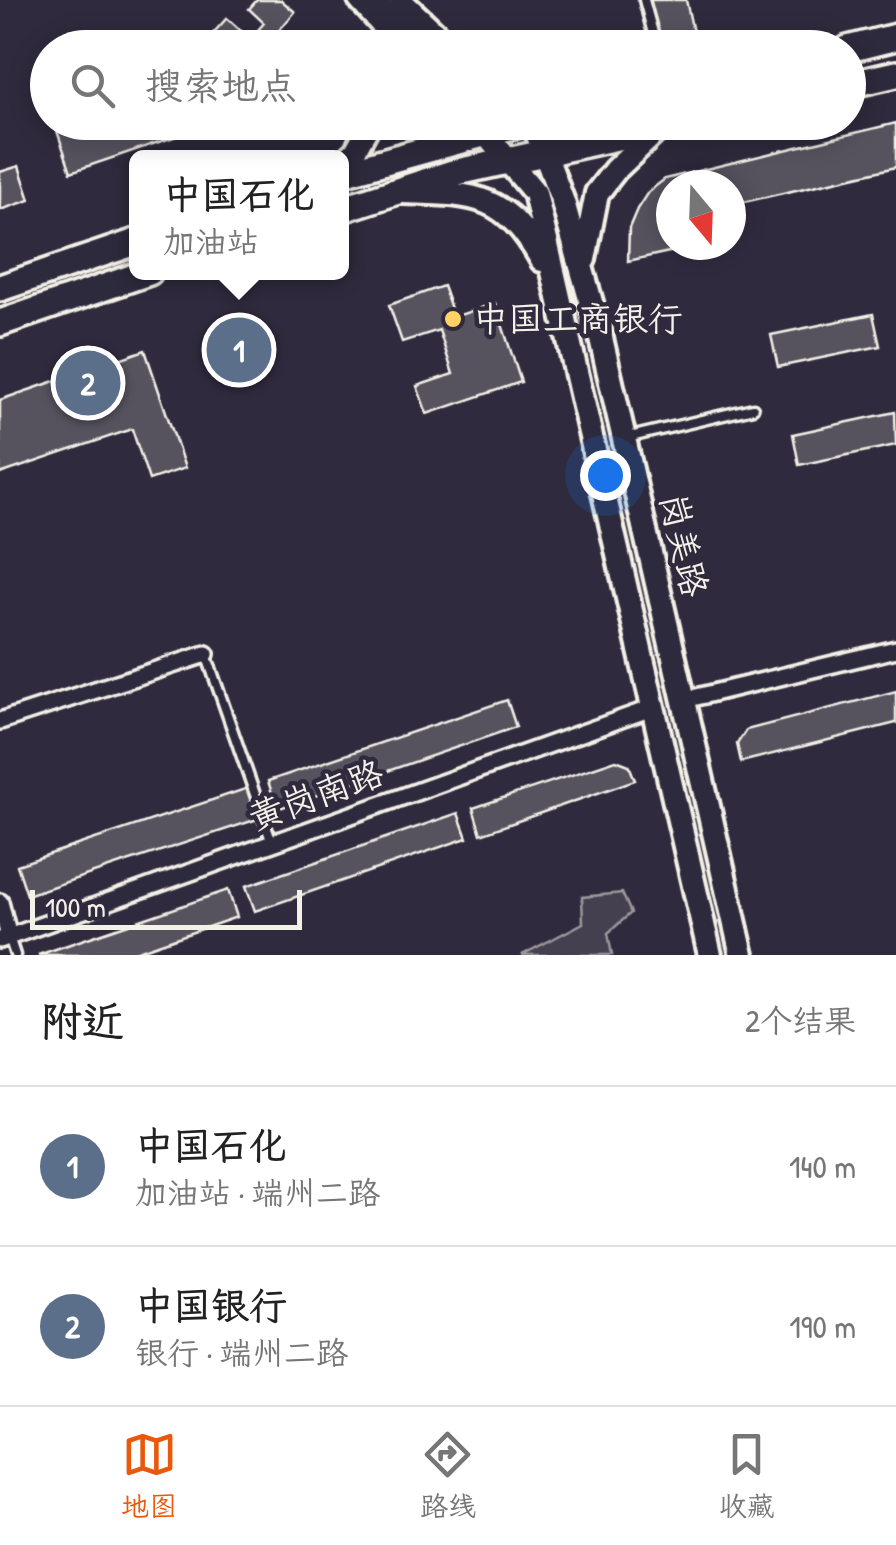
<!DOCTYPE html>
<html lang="zh">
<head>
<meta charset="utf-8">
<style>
  :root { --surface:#fff; --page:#f2f2f2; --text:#222; --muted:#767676; --line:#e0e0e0; --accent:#ea580c }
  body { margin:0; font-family:"Patrick Hand","LXGW WenKai TC",sans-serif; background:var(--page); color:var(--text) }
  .compass { position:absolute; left:656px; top:170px; width:90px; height:90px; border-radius:50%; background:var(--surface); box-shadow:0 5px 25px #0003; rotate:161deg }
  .scale { position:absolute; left:30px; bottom:25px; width:272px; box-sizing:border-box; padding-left:10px; border:5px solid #f4f1e8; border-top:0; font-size:28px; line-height:35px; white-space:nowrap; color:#f4f1e8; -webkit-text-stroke:8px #2f2a3d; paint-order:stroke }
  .you { position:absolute; left:605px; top:475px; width:35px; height:35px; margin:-25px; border:8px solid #fff; border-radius:50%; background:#1a73e8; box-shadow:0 0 0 15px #1a73e833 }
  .badge { display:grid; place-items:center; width:65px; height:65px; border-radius:50%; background:var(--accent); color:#fff; font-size:32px; font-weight:700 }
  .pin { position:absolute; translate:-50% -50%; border:5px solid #fff; box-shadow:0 2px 10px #0006 }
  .popup { position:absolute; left:129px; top:150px; width:220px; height:130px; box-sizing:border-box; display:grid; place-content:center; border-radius:15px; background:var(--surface); filter:drop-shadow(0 2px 8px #0005); font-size:32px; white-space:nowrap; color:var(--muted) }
  .popup b { font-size:38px; color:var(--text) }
  .popup::after { content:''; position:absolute; left:50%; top:100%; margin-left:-20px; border:20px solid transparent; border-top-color:var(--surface) }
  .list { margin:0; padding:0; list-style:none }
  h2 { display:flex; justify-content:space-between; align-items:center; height:130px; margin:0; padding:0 40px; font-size:42px }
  h2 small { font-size:32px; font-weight:400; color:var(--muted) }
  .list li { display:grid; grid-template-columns:65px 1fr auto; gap:30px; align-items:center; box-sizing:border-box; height:160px; padding:0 40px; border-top:2px solid var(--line) }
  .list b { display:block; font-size:38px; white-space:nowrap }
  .list p { margin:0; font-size:32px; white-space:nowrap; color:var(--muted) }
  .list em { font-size:32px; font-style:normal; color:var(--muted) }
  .icon { flex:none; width:55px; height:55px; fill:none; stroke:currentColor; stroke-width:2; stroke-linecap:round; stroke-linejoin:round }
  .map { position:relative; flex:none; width:896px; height:955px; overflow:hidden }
  .search { position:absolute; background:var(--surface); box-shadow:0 5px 25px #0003; left:30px; right:30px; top:30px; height:110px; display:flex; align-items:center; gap:25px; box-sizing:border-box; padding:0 35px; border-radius:55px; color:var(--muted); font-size:38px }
  .sheet { height:450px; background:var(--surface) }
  nav { display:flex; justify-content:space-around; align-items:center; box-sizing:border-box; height:140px; border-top:2px solid var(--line); background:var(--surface); font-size:28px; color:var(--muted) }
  nav a { display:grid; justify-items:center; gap:5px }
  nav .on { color:var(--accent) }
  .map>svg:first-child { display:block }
  .green { fill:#454050; stroke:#9c989c; stroke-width:2.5 }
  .building { fill:#56525f; stroke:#f4f1e8; stroke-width:2.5 }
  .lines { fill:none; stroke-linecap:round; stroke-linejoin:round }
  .service-casing { stroke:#f4f1e8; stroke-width:15 }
  .minor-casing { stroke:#f4f1e8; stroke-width:22 }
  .tertiary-casing { stroke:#f4f1e8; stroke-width:28 }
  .secondary-casing { stroke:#f4f1e8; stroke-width:30 }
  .primary-casing { stroke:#f4f1e8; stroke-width:32 }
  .service { stroke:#2f2a3d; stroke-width:8 }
  .minor { stroke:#2f2a3d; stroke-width:15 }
  .tertiary { stroke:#2f2a3d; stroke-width:20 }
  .secondary { stroke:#2f2a3d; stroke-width:22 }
  .primary { stroke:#2f2a3d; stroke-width:25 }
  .poi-dot { fill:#ffd166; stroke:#2f2a3d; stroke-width:4 }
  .labels { text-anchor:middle; stroke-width:9; stroke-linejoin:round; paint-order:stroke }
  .poi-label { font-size:35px; fill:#f4f1e8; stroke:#2f2a3d; text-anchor:start }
  .street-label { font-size:35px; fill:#f4f1e8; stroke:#2f2a3d }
</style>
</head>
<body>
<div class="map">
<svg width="896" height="955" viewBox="0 0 896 955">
  <rect width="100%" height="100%" fill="#2f2a3d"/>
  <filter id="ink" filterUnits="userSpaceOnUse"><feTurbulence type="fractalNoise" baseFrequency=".01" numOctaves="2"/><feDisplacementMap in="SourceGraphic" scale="20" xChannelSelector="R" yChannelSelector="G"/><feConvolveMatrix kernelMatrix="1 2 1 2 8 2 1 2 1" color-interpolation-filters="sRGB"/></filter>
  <g filter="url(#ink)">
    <path class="green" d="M 622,893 L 631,913 L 608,933 L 612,955 L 522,955 L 583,923 L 582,897 Z"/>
    <path class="building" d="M 257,0 L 281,0 L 295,12 L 275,35 L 290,48 L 214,48 L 206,41 L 227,18 L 250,39 L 264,23 L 249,9 Z
      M 648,0 L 686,0 L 693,32 L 656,40 Z
      M 54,122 L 211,122 L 212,124 L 71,172 Z
      M 896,123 L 896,167 L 731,205 L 731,185 L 671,185 L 671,245 L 682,245 L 683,249 L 628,261 L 629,228 L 637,209 L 648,192 L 665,179 Z
      M 19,166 L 30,200 L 0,210 L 0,172 Z
      M 443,286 L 454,317 L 495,303 L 521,382 L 427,414 L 417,386 L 453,374 L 439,330 L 402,342 L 389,305 Z
      M 873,314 L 880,346 L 778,367 L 771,335 Z
      M 145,350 L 185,468 L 149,480 L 132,429 L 0,474 L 0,400 Z
      M 895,412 L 896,445 L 799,465 L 793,434 Z
      M 896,691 L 896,723 L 741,762 L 737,744 L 746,730 Z
      M 507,700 L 516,727 L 277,809 L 268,781 Z
      M 616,760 L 629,765 L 635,780 L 481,834 L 473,808 Z
      M 251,787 L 261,818 L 27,895 L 17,865 Z
      M 458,813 L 467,838 L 255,911 L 246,886 Z
      M 228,890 L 237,917 L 126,955 L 38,955 Z"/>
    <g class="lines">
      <defs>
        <path id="service" d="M 644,0 L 657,48
          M 626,438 L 753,408
          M 206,654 L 272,843
          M 9,937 L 15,955"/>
        <path id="minor" d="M 684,700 L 896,649
          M 0,721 L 206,654
          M 0,902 L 9,937
          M 0,940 L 652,708"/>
        <path id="tertiary" d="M 359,0 L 402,48
          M 374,0 L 429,48
          M 401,0 L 452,48
          M 342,163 L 355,151 L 371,122"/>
        <path id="secondary" d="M 533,122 L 563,202 L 601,338 L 742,955
          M 485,133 L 535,193 L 710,955
          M 402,192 C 474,194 504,192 542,260
          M 584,259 L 597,193 L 615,170 L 658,129"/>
        <path id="primary" d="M 848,49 L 896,37
          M 848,85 L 896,74
          M 342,173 L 527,122
          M 342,209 L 453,173 L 685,122
          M 0,288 L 136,242
          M 0,323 L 149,272"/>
      </defs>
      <use href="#service" class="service-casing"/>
      <use href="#minor" class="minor-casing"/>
      <use href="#tertiary" class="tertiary-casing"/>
      <use href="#secondary" class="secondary-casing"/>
      <use href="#primary" class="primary-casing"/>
      <use href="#service" class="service"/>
      <use href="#minor" class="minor"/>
      <use href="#tertiary" class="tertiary"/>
      <use href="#secondary" class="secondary"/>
      <use href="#primary" class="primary"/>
    </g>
  </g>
  <circle class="poi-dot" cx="453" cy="319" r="10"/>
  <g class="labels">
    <g class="poi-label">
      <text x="473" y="331">中国工商银行</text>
    </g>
    <g class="street-label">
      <text transform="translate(684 545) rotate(77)" y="12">岗美路</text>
      <text transform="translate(316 795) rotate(-20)" y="12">黄岗南路</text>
    </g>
  </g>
</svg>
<svg class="compass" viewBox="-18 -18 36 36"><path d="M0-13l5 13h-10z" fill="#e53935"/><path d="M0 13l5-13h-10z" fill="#767676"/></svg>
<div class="scale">100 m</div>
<div class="you"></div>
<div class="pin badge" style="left:239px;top:350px;background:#5c6f8a">1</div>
<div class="popup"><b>中国石化</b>加油站</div>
<div class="pin badge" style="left:88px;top:383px;background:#5c6f8a">2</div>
<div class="search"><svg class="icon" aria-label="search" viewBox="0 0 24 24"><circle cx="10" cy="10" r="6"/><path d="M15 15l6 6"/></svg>搜索地点</div>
</div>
<section class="sheet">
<h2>附近<small>2个结果</small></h2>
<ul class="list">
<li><span class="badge" style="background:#5c6f8a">1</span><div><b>中国石化</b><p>加油站 · 端州二路</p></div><em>140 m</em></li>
<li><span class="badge" style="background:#5c6f8a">2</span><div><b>中国银行</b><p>银行 · 端州二路</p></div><em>190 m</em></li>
</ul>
</section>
<nav>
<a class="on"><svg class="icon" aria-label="map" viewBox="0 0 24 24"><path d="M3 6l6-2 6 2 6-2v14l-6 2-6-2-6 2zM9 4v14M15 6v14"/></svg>地图</a>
<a><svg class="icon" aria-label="directions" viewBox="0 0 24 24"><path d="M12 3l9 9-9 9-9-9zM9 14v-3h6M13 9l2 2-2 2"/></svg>路线</a>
<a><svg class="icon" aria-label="saved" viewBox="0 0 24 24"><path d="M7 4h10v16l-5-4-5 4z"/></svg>收藏</a>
</nav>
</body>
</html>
